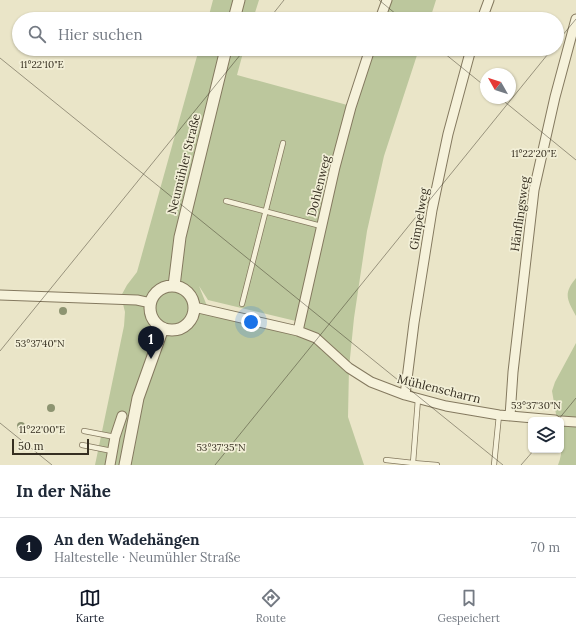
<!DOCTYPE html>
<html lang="de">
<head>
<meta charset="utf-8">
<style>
  :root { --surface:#fff; --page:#f6f6f7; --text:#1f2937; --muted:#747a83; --line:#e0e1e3; --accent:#111827 }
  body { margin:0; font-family:Lora,serif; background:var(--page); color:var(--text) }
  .controls { position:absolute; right:12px; bottom:12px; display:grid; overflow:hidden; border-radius:6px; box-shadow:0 1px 3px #0004 }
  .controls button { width:36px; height:36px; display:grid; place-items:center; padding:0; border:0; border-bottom:1px solid var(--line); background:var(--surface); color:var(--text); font:20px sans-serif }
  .compass { position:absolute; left:480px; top:68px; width:36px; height:36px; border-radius:50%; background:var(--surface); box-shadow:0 1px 3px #0004; rotate:309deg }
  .scale { position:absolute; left:12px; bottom:10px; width:77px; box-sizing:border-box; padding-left:4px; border:2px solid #362f21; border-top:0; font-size:11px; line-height:14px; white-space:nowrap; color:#362f21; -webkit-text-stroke:3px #f2efd7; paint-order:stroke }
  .you { position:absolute; left:251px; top:322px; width:14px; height:14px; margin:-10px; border:3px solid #fff; border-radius:50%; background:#1a73e8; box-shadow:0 0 0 6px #1a73e833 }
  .badge { display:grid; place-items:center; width:26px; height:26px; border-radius:50%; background:var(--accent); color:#fff; font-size:13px; font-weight:700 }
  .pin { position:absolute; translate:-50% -33px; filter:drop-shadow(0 1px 2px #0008) }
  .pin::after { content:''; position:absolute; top:21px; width:14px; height:12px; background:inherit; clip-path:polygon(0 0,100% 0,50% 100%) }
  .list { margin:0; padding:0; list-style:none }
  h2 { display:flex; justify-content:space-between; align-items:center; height:52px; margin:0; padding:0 16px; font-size:17px }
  h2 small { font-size:13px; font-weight:400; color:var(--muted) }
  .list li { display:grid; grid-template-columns:26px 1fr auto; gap:12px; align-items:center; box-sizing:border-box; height:60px; padding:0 16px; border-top:1px solid var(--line) }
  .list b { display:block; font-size:15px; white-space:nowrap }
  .list p { margin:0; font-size:13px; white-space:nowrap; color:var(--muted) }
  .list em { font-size:13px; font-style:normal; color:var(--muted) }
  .icon { flex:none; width:22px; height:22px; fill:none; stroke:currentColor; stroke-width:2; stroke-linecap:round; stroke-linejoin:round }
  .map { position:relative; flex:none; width:576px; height:465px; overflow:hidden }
  .search { position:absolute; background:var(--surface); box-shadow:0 1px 3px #0004; left:12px; right:12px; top:12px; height:44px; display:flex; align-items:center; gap:10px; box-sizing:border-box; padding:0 14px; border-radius:22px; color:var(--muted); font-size:15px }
  .sheet { height:112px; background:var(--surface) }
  nav { display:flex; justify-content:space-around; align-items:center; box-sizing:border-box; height:56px; border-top:1px solid var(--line); background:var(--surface); font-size:11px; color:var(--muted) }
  nav a { display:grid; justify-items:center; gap:2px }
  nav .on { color:var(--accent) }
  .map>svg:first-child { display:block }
  .green { fill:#bcc79d; fill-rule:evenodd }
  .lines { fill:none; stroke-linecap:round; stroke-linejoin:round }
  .service-casing { stroke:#84795f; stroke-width:6 }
  .minor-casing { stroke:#84795f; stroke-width:11 }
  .tertiary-casing { stroke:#84795f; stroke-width:13 }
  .service { stroke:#f6f2db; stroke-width:4.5 }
  .minor { stroke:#f6f2db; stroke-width:9 }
  .tertiary { stroke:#f6f2db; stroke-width:11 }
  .tree { fill:#8d9471 }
  .ticks { fill:none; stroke:#362f21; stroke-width:1; stroke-opacity:0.45 }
  .labels { text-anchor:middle; stroke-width:3.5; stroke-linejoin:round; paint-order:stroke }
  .street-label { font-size:12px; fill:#362f21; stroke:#f2efd7 }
  .ticks-label { font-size:10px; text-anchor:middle; fill:#362f21; stroke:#f2efd7; stroke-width:3.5; stroke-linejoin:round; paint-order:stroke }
</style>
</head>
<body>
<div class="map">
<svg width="576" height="465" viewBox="0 0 576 465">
  <rect width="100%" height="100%" fill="#eae5c8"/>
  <path class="green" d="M 213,0 L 259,0 L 253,19 L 208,19 Z
    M 387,0 L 436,0 L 430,19 L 380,19 Z
    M 199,49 L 244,49 L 237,75 L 351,106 L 370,49 L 419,49 L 384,156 L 367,231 L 354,318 L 349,368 L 348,417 L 364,465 L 95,465 L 124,326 L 125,312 L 121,296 L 127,285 L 137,272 ZM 199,286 L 208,300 L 300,322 L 298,330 L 209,311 Z
    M 576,278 L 576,316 C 567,299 563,294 576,278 Z
    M 576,343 L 576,465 L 558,465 C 564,451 561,435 561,420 L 557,420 L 552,391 L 555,382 Z"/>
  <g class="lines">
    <defs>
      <path id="service" d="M 226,201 L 321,226
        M 242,304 L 283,143
        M 418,399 L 413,463 L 437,465
        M 84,431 L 115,437
        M 82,445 L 112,451
        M 386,460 L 413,463
        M 494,465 L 499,415"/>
      <path id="minor" d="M 380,19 L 387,0
        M 482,19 L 489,0
        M 0,295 L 137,300 L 151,303
        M 194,307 L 298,331 L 316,338 L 349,368 L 371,382 L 405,395 L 446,406 L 499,415 L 555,420
        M 298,331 L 335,167 L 351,107 L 370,49
        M 405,395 L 414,323 L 432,210 L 448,134 L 471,49
        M 510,416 L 513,372 L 534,190 L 555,97 L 576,19
        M 561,421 L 576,422
        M 110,465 L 115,437 L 122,416"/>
      <path id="tertiary" d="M 234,19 L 239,0
        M 174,286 L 180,237 L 226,49
        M150 308a22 22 0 1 1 44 0a22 22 0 1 1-44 0Z
        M 125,465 L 138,398 L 163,328"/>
    </defs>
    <use href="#service" class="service-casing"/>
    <use href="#minor" class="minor-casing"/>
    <use href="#tertiary" class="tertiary-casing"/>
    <use href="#service" class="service"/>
    <use href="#minor" class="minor"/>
    <use href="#tertiary" class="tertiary"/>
  </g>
  <g class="tree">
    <circle cx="63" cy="311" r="4"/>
    <circle cx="51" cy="408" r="4"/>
    <circle cx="21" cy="426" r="4"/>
  </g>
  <path class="ticks" d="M 379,0 L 402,19M 269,19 L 284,0M 557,42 L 576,19M 439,49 L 486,87M 0,58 L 503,465M 500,98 L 576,160M 0,351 L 245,49M 558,420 L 576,398M 0,423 L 52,465M 215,465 L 552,49M 521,465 L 534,450"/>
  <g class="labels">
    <g class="street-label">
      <text transform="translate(184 164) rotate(-76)" y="4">Neumühler Straße</text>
      <text transform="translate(319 186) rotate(-76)" y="4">Dohlenweg</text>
      <text transform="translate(520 214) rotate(-82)" y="4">Hänflingsweg</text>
      <text transform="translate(419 219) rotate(-80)" y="4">Gimpelweg</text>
      <text transform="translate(439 389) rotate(14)" y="4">Mühlenscharrn</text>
    </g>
  </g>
  <g class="ticks-label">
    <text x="42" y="68">11°22'10"E</text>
    <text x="534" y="157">11°22'20"E</text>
    <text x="40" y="347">53°37'40"N</text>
    <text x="536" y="409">53°37'30"N</text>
    <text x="42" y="433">11°22'00"E</text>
    <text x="221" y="451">53°37'35"N</text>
  </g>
</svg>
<div class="controls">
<button><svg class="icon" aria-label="layers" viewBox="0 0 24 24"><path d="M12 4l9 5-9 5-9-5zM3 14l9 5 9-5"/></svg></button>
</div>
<svg class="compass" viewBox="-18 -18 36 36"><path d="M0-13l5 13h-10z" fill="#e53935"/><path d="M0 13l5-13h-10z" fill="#747a83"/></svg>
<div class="scale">50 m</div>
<div class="you"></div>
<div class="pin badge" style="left:151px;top:359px">1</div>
<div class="search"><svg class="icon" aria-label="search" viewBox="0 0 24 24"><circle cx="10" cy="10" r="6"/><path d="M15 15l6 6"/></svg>Hier suchen</div>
</div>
<section class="sheet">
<h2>In der Nähe<small></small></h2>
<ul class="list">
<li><span class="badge">1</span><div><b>An den Wadehängen</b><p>Haltestelle · Neumühler Straße</p></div><em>70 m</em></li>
</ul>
</section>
<nav>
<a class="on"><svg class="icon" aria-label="map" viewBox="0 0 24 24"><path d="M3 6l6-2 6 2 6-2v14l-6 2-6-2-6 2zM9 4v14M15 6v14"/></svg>Karte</a>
<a><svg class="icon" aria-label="directions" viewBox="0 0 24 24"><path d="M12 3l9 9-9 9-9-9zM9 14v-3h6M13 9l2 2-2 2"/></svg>Route</a>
<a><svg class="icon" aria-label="saved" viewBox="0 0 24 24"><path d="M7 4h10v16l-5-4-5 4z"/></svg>Gespeichert</a>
</nav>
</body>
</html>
